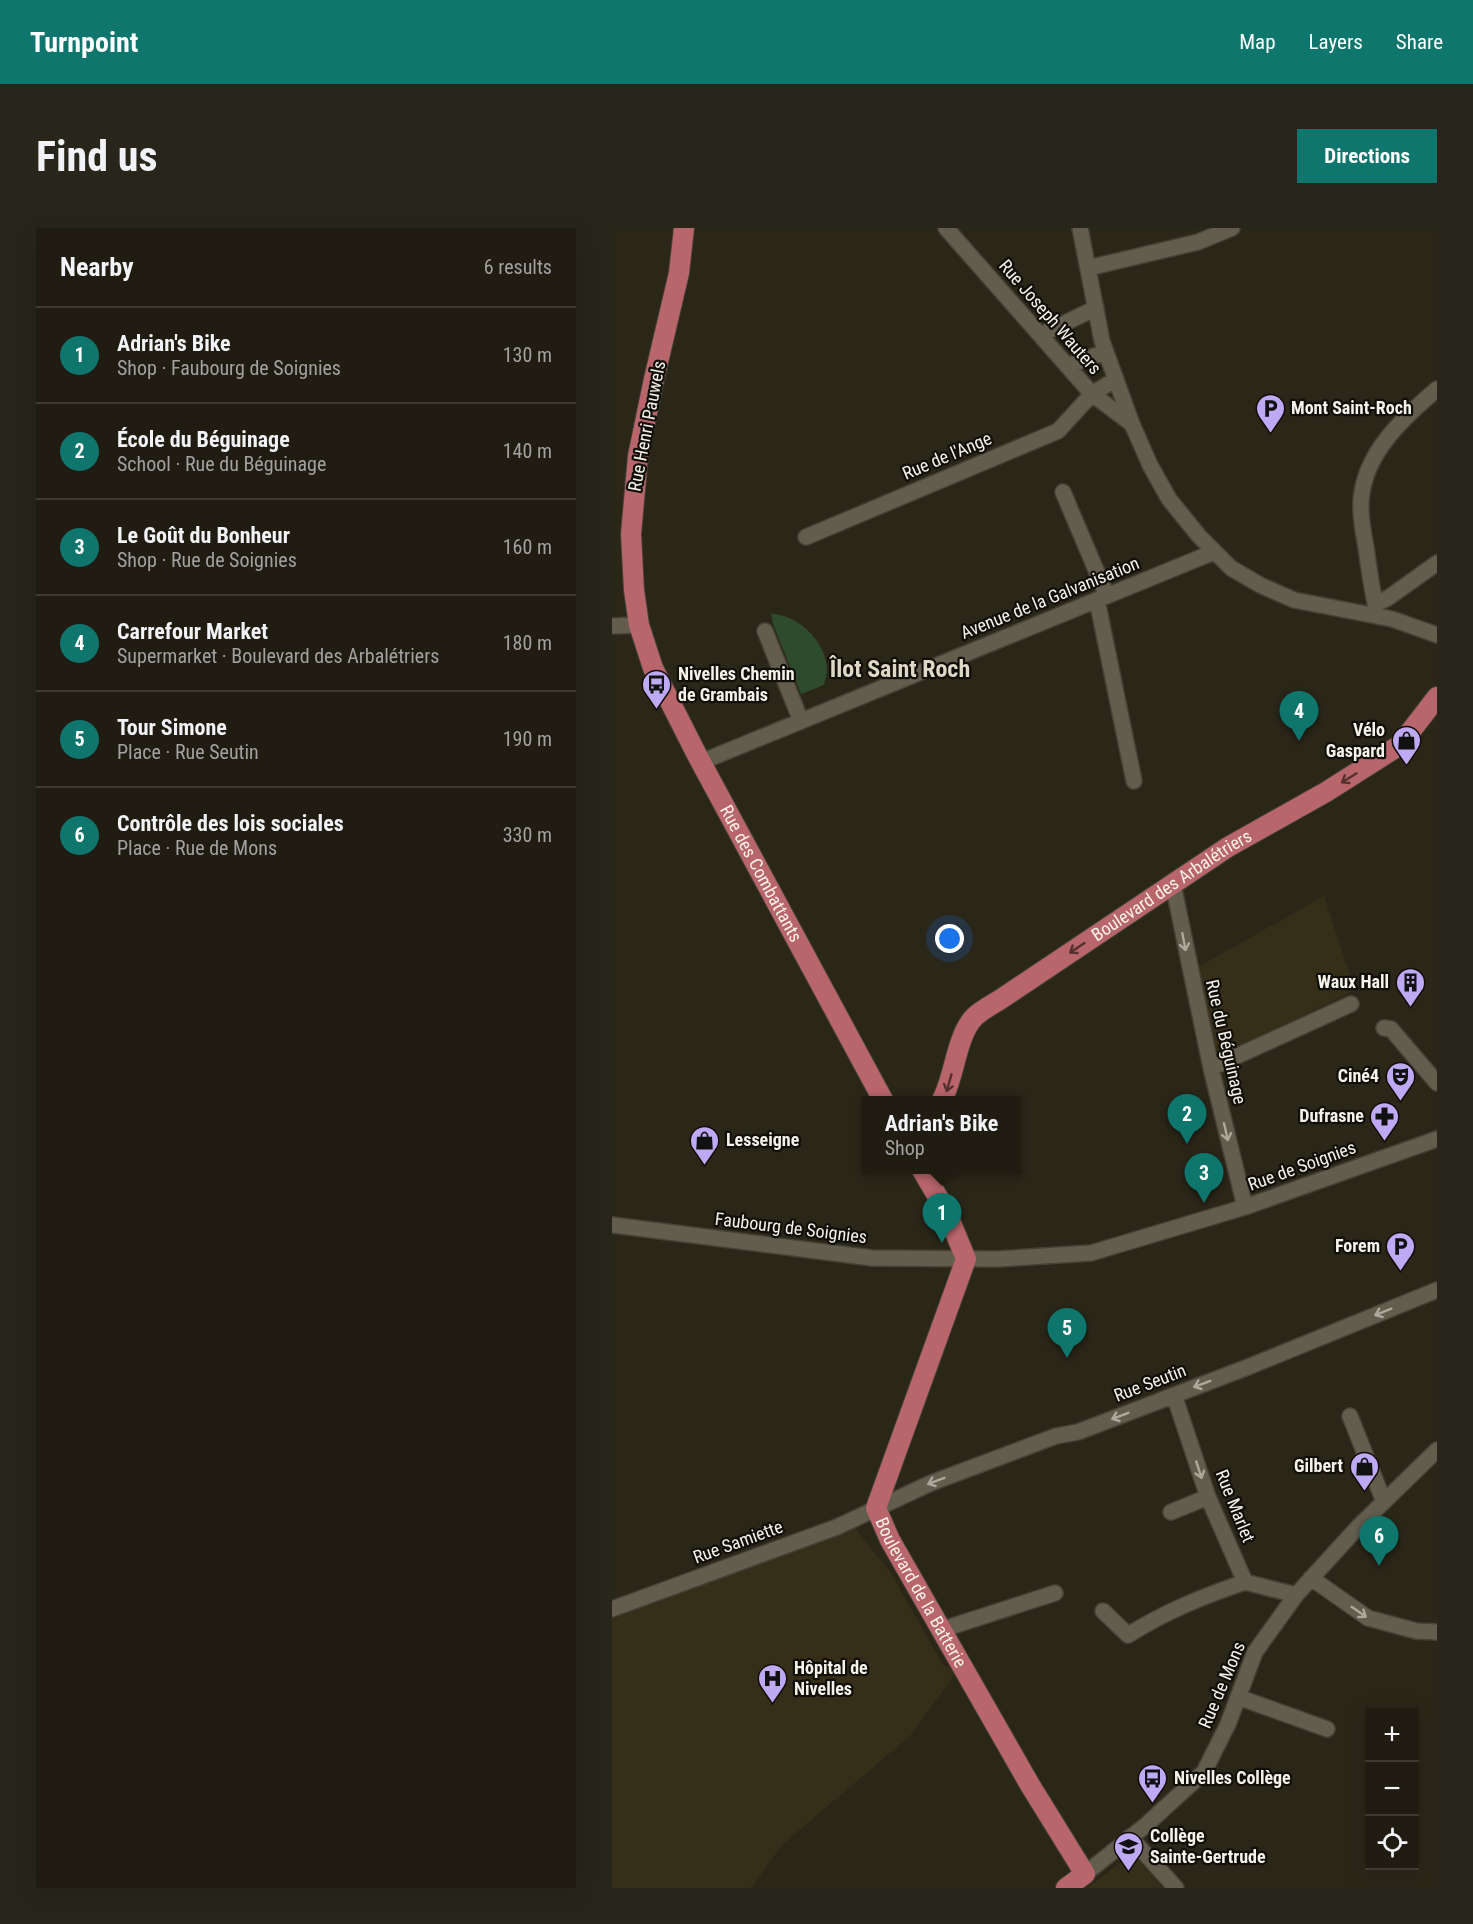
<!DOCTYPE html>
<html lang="en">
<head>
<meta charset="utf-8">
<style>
  :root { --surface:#201c12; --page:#28251b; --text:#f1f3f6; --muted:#a2a19f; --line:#3d3a32; --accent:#0f766e }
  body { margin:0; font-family:"Roboto Condensed",sans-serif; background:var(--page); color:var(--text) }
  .controls { position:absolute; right:18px; bottom:18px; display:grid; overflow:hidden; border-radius:0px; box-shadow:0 6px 24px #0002 }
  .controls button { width:54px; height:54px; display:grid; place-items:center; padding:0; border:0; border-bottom:2px solid var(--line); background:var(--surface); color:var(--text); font:30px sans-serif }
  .you { position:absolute; left:338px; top:711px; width:21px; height:21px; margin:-15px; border:4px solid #fff; border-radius:50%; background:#1a73e8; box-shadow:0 0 0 9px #1a73e833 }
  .badge { display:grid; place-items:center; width:39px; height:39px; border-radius:50%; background:var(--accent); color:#fff; font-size:20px; font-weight:700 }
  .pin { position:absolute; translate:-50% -50px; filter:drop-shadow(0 2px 3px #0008) }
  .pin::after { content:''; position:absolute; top:32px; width:21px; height:18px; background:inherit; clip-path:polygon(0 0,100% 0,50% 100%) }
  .popup { position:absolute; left:250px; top:868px; width:159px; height:78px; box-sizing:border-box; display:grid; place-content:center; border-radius:0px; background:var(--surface); filter:drop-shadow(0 2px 4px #0005); font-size:20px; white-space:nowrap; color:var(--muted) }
  .popup b { font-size:22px; color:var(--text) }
  .popup::after { content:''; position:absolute; left:50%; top:100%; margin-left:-12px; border:12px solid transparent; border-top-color:var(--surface) }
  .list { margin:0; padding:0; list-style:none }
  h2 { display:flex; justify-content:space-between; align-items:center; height:78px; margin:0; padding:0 24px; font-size:26px }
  h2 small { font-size:20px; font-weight:400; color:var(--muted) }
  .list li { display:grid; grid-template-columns:39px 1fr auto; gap:18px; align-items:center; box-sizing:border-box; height:96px; padding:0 24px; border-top:2px solid var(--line) }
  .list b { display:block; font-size:22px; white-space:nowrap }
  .list p { margin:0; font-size:20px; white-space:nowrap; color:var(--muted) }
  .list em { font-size:20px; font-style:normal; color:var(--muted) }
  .icon { flex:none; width:33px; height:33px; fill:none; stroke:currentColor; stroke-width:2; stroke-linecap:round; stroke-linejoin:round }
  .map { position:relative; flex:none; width:825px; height:1660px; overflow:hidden; border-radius:0px }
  header { display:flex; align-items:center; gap:36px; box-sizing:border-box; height:84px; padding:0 30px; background:var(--accent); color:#fff }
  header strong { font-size:28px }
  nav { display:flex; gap:33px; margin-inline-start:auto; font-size:21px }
  .intro { display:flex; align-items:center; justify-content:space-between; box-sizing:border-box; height:144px; padding:0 36px }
  h1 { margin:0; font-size:42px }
  .button { padding:15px 27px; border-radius:0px; background:var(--accent); color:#fff; font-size:21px; font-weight:700 }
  main { display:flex; gap:36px; padding:0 36px }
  aside { flex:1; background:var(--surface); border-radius:0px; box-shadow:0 6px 24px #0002 }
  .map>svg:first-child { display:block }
  .built { fill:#352e19 }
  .green { fill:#2e4c2d }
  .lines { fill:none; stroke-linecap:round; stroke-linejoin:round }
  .minor-casing { stroke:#454136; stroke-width:18 }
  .major-casing { stroke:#454136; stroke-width:22 }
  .minor { stroke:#635d4e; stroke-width:15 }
  .major { stroke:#b8656b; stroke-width:20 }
  .oneway { stroke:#543130 }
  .oneway2 { stroke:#aca89c }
  .labels { text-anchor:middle; stroke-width:4.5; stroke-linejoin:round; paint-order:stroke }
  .street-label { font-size:18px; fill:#f5f2e9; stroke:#110f09 }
  .poi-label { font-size:18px; font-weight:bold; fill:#f5f2e9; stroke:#110f09; text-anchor:start }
  .district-label { font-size:24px; font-weight:bold; fill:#ded8c6; stroke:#110f09 }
</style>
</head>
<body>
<header>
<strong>Turnpoint</strong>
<nav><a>Map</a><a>Layers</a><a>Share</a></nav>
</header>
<div class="intro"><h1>Find us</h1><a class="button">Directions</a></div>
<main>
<aside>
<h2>Nearby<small>6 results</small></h2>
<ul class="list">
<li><span class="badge">1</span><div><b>Adrian's Bike</b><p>Shop · Faubourg de Soignies</p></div><em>130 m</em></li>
<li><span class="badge">2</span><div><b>École du Béguinage</b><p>School · Rue du Béguinage</p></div><em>140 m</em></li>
<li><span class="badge">3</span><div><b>Le Goût du Bonheur</b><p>Shop · Rue de Soignies</p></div><em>160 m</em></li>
<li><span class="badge">4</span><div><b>Carrefour Market</b><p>Supermarket · Boulevard des Arbalétriers</p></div><em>180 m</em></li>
<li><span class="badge">5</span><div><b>Tour Simone</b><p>Place · Rue Seutin</p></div><em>190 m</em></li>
<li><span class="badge">6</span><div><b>Contrôle des lois sociales</b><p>Place · Rue de Mons</p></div><em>330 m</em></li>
</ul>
</aside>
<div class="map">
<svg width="825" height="1660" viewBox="0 0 825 1660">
  <rect width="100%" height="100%" fill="#2a2618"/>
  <path class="built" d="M 712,668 L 743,762 L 624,821 L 606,827 L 586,739 Z
    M 242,1299 L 279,1345 L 331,1437 L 345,1443 L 298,1508 L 170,1617 L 139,1660 L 0,1660 L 0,1391 Z
    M 521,1626 L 551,1660 L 474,1660 Z"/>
  <path class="green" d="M 159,386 C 186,386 215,414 215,443 C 215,447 213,452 212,457 L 189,466 L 161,396 Z"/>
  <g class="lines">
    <defs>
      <path id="minor" d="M 334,0 L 480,166 L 520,196
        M 468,0 L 490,113 L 520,196 L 538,237 L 557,271 L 587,308 L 619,340 L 648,357 L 682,372 L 780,391 L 825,407
        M 476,40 L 586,14 L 620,0
        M 428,107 L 484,80
        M 455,138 L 493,124
        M 451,264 L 495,368
        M 194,309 L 446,203 L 480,166 L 504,151
        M 485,372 L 522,553
        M 763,376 L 776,370 L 825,335
        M 766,387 C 760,365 757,342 754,319 C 751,304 748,288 749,273 C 752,225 791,190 825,161
        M 0,398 L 27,397
        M 153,403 L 189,493
        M 89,534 L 602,324
        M 561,656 L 599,840 L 633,979
        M 772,800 L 779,801 L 825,855
        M 599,840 L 739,776
        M 0,997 L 260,1030 L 385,1031 L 479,1025 L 633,979 L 825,911
        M 562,1167 L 596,1269 L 633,1354
        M 738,1188 L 772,1274
        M 559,1284 L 596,1269
        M 699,1350 L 756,1390 L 804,1403 L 825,1404
        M 633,1354 L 684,1367
        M 0,1381 L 225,1299 L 319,1255 L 444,1208 L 466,1204 L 636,1139 L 825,1062
        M 491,1383 L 516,1407 C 555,1383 589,1369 633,1354
        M 332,1404 L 341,1398 L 443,1365
        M 626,1469 L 715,1501
        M 518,1609 L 564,1660
        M 473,1646 L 534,1597 L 592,1544 L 616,1496 L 643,1424 L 684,1367 L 747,1298 L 825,1222"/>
      <g id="major">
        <path id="s1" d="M 72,0 L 67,45 L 42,151 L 26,228 L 19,306 L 22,362 L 27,397 L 41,440 L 85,527 L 271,872"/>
        <path id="s2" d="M 330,872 C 342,850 344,813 359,793 C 365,784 380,777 389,771 L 616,619 L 714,564 L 788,517 L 825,469"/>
        <path id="s3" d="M 310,942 L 334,983 L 354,1031 L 264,1280 L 278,1312 L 418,1557 L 473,1646 L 454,1660"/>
      </g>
    </defs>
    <use href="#minor" class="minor-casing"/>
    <use href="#major" class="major-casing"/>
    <use href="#minor" class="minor"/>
    <use href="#major" class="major"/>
  </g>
  <defs><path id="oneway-shaft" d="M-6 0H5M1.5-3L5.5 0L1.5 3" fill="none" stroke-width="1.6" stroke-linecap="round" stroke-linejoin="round" transform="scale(1.5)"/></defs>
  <g class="oneway">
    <use href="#oneway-shaft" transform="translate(737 550) rotate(148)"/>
    <use href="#oneway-shaft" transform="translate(465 720) rotate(146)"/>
    <use href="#oneway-shaft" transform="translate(337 855) rotate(106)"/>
  </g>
  <g class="oneway2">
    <use href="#oneway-shaft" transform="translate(572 714) rotate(79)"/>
    <use href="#oneway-shaft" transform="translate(614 904) rotate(77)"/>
    <use href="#oneway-shaft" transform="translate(771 1084) rotate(158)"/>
    <use href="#oneway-shaft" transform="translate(590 1156) rotate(160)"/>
    <use href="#oneway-shaft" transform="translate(508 1188) rotate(159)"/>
    <use href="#oneway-shaft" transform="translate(587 1242) rotate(72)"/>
    <use href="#oneway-shaft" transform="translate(324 1253) rotate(159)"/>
    <use href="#oneway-shaft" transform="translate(747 1384) rotate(35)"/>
  </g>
  <defs>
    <symbol id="parking-pin" viewBox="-11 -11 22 30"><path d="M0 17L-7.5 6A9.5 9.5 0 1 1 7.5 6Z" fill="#bea9f5" stroke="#110f09"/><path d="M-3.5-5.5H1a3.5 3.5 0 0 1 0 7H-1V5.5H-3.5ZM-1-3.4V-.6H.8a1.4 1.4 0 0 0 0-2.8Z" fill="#111"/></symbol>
    <symbol id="bus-pin" viewBox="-11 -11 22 30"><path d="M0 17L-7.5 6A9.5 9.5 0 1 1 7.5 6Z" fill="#bea9f5" stroke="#110f09"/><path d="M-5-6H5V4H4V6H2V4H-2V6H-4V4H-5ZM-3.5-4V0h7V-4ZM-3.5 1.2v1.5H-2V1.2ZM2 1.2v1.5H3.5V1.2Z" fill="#111"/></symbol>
    <symbol id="shop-pin" viewBox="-11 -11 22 30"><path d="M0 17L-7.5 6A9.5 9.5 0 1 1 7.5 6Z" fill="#bea9f5" stroke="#110f09"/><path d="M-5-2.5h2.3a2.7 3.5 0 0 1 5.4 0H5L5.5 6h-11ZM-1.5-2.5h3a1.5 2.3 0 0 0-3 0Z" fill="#111"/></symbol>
    <symbol id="building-pin" viewBox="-11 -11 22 30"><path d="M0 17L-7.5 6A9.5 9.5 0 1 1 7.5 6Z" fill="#bea9f5" stroke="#110f09"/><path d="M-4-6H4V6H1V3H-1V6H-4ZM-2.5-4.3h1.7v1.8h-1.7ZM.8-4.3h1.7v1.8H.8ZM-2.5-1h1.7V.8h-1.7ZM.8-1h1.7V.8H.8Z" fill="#111"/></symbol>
    <symbol id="theatre-pin" viewBox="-11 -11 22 30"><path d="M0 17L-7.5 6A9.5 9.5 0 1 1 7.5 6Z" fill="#bea9f5" stroke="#110f09"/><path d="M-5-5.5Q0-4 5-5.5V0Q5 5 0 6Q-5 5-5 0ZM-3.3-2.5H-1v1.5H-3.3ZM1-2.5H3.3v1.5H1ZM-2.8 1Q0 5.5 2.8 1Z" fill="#111"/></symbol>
    <symbol id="pharmacy-pin" viewBox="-11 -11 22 30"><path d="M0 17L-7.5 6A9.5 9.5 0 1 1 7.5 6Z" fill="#bea9f5" stroke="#110f09"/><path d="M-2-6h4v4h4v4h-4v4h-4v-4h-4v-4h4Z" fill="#111"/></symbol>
    <symbol id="hospital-pin" viewBox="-11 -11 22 30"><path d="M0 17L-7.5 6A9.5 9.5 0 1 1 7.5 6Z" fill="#bea9f5" stroke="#110f09"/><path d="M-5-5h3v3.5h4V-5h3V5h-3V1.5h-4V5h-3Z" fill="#111"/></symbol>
    <symbol id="school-pin" viewBox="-11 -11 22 30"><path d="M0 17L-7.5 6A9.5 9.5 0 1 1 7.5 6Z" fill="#bea9f5" stroke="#110f09"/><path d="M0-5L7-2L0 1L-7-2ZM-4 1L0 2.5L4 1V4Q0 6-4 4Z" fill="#111"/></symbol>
  </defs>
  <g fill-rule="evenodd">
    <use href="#parking-pin" x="642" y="164" width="33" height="45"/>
    <use href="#bus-pin" x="28" y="440" width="33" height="45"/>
    <use href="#shop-pin" x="778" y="496" width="33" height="45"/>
    <use href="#building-pin" x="782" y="738" width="33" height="45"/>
    <use href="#theatre-pin" x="772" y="832" width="33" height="45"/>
    <use href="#pharmacy-pin" x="756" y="872" width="33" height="45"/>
    <use href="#shop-pin" x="76" y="896" width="33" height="45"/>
    <use href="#parking-pin" x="772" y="1002" width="33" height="45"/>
    <use href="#shop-pin" x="736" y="1222" width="33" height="45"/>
    <use href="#hospital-pin" x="144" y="1434" width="33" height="45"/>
    <use href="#bus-pin" x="524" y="1534" width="33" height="45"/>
    <use href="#school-pin" x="500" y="1602" width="33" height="45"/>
  </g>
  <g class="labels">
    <g class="street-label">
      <text transform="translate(438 89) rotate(49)" y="6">Rue Joseph Wauters</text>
      <text transform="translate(35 198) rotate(-79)" y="6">Rue Henri Pauwels</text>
      <text transform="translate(335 228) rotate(-23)" y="6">Rue de l'Ange</text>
      <text transform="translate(438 370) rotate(-22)" y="6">Avenue de la Galvanisation</text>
      <text dy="6" stroke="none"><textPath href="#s1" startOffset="680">Rue des Combattants</textPath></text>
      <text dy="6" stroke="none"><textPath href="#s2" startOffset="327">Boulevard des Arbalétriers</textPath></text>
      <text transform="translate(614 814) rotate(77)" y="6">Rue du Béguinage</text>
      <text transform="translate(690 938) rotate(-20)" y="6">Rue de Soignies</text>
      <text transform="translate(179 1000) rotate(7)" y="6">Faubourg de Soignies</text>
      <text transform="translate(538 1155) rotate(-21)" y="6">Rue Seutin</text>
      <text transform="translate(623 1278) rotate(68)" y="6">Rue Marlet</text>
      <text transform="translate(126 1314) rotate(-20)" y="6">Rue Samiette</text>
      <text dy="6" stroke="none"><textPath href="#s3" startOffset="460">Boulevard de la Batterie</textPath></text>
      <text transform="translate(610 1457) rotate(-67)" y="6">Rue de Mons</text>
    </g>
    <g class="poi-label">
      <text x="679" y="186">Mont Saint-Roch</text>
      <text x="66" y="452">Nivelles Chemin<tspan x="66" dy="21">de Grambais</tspan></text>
      <text x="773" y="508" text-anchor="end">Vélo<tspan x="773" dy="21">Gaspard</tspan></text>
      <text x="777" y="760" text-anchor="end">Waux Hall</text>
      <text x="767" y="854" text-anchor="end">Ciné4</text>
      <text x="752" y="894" text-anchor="end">Dufrasne</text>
      <text x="114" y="918">Lesseigne</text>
      <text x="768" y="1024" text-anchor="end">Forem</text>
      <text x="731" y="1244" text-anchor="end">Gilbert</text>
      <text x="182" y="1446">Hôpital de<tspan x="182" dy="21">Nivelles</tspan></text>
      <text x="562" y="1556">Nivelles Collège</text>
      <text x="538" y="1614">Collège<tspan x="538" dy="21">Sainte-Gertrude</tspan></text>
    </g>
    <g class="district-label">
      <text x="288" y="449">Îlot Saint Roch</text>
    </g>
  </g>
</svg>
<div class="controls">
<button>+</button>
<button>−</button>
<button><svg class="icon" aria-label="locate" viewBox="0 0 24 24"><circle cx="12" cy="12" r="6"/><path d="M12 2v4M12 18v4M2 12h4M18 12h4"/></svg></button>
</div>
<div class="you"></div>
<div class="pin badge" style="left:330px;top:1015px">1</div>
<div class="popup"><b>Adrian's Bike</b>Shop</div>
<div class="pin badge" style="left:575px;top:916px">2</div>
<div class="pin badge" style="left:592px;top:975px">3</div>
<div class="pin badge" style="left:687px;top:513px">4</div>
<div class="pin badge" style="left:455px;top:1130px">5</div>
<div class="pin badge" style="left:767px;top:1338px">6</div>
</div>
</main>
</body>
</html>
